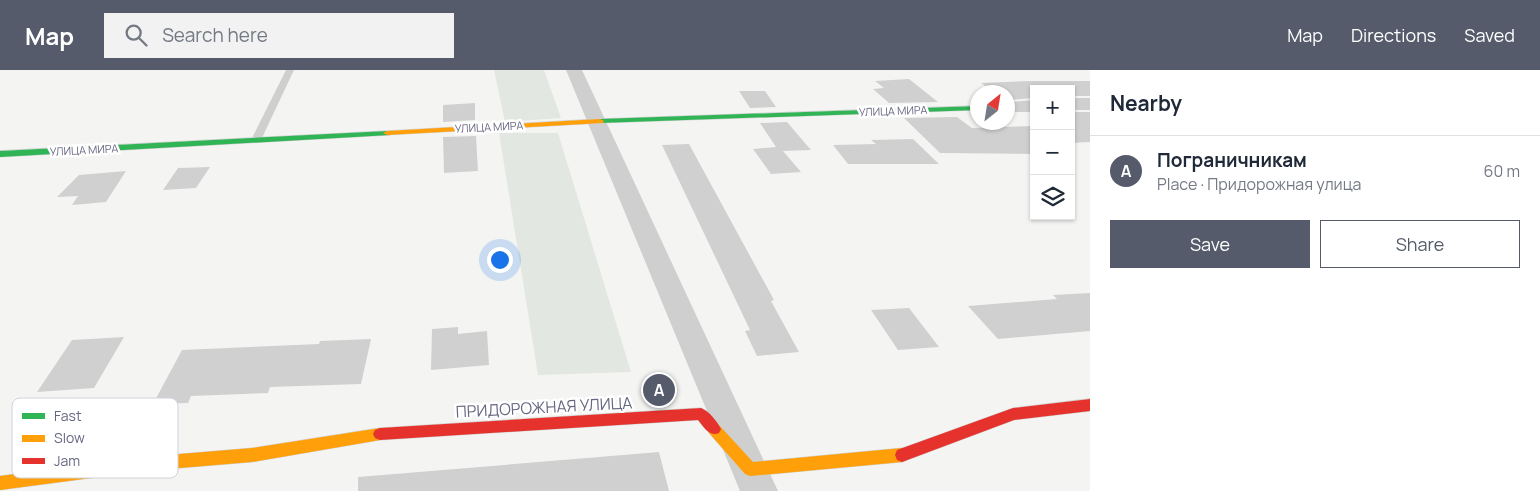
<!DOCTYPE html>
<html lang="en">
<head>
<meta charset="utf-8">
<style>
  :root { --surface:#fff; --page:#f2f2f3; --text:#1f2937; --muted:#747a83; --line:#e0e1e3; --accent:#555b6b }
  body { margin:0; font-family:Manrope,sans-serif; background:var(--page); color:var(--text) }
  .controls { position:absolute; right:15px; top:15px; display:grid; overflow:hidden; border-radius:0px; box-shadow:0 1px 4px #0004 }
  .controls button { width:45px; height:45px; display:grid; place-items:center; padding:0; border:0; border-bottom:1px solid var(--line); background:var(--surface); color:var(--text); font:25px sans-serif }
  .compass { position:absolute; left:970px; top:15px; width:45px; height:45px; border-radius:50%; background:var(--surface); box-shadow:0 1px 4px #0004; rotate:30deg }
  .you { position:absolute; left:499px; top:189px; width:18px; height:18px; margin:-12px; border:4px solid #fff; border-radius:50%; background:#1a73e8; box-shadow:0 0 0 8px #1a73e833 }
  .badge { display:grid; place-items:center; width:32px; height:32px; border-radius:50%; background:var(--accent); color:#fff; font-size:16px; font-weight:700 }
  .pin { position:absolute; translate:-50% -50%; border:2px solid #fff; box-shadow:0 1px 5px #0006 }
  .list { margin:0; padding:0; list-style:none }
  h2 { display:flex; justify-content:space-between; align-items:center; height:65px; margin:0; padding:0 20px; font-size:21px }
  h2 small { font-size:16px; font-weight:400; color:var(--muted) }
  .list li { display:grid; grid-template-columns:32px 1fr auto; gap:15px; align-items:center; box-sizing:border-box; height:70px; padding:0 20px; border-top:1px solid var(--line) }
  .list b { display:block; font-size:19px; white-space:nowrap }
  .list p { margin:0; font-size:16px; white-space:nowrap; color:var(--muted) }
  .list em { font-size:16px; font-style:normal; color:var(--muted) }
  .actions { display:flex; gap:10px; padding:15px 20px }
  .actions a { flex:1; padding:11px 0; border:1px solid var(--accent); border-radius:0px; text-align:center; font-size:18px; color:var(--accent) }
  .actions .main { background:var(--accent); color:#fff }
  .icon { flex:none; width:28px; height:28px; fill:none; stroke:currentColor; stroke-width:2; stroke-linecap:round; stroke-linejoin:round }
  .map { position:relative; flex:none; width:1090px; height:421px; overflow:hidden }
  header { display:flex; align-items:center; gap:30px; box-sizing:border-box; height:70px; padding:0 25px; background:var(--accent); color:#fff }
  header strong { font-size:24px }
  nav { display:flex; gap:28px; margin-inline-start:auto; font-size:18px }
  .search { width:350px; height:45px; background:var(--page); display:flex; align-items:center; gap:12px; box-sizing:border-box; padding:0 18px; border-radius:0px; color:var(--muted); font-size:19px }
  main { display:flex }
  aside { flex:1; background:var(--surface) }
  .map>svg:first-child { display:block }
  .green { fill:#e2e7e2 }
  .building { fill:#d0d0d1 }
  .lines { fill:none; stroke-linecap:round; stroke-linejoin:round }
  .fast-casing { stroke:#d1d1d2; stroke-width:1 }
  .slow-casing { stroke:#d1d1d2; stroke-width:1 }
  .jam-casing { stroke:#d1d1d2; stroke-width:1 }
  .lane { fill:#cfcfd0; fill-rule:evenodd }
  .street { fill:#cfcfd0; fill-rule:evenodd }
  .fast { fill:#30b455; fill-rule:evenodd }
  .slow { fill:#ff9f0a; fill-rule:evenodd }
  .jam { fill:#e5322d; fill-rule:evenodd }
  .labels { text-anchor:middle; stroke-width:5; stroke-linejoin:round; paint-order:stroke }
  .far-street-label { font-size:11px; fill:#666882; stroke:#fff }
  .near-street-label { font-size:16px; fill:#666882; stroke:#fff }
  .key { fill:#fff; stroke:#d1d2da; stroke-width:1 }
  .key-label { font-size:14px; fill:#666882 }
</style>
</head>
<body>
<header>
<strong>Map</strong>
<div class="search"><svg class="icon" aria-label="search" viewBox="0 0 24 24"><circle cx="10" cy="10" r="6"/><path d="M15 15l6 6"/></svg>Search here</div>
<nav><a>Map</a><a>Directions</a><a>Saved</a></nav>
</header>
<main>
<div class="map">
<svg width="1090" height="421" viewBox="0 0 1090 421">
  <rect width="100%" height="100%" fill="#f4f5f3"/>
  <path class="green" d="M 494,0 L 544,0 L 561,48 L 505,52 Z
    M 499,63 L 558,63 L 631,302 L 538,305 Z"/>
  <path class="building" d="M 909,9 L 938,32 L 889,33 L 873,19 L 884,18 L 875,11 Z
    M 1029,11 L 1090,11 L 1090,26 L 1071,26 L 1071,19 L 1034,19 L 1034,28 L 1008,30 L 1008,22 L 994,22 L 981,13 Z
    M 739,21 L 765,21 L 776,37 L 750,38 Z
    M 475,33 L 475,50 L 443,52 L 443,35 Z
    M 1071,42 L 1090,42 L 1090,72 L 1071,73 Z
    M 957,47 L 972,58 L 1034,56 L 1034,84 L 940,83 L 904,48 Z
    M 787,52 L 811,80 L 783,81 L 801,102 L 771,104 L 753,79 L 776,77 L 760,53 Z
    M 476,66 L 478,101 L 444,103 L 443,67 Z
    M 913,69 L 939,94 L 848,94 L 833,75 L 876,74 L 871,70 Z
    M 689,74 L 774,230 L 771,231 L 799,282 L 757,286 L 745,261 L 750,260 L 662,75 Z
    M 210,97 L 196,118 L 163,120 L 178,98 Z
    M 126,101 L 106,132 L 72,135 L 78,126 L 57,127 L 79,105 Z
    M 1090,223 L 1090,261 L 998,269 L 968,236 L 1057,229 L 1053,225 Z
    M 909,238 L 939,277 L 898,280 L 871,240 Z
    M 458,257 L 458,264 L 487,261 L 489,295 L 431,300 L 432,259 Z
    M 124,267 L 94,318 L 37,322 L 72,270 Z
    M 371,269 L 361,314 L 270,317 L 268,323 L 191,326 L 188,333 L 153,334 L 182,280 L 319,274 L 320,271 Z
    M 659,382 L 669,421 L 358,421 L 358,407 Z"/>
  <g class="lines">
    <defs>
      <path id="fast" d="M 978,36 L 978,40 L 600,53 L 596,51 L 600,49 Z
        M 387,61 L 391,63 L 390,65 L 0,87 L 0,81 Z"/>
      <path id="slow" d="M 600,49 L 604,51 L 603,53 L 387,65 L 383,63 L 387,61 Z
        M 714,353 L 719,355 L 753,392 L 902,378 L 907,380 L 909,385 L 907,390 L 902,392 L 750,406 L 745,404 L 709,363 L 707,359 L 709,355 Z
        M 380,358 L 385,360 L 387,364 L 385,368 L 380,370 L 252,392 L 144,401 L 0,420 L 0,406 L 144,387 L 252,378 Z"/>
      <path id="jam" d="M 1090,329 L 1090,341 L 1014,350 L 902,392 L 897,390 L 895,385 L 897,380 L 1013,338 Z
        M 701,338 C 709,341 717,351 721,359 L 719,363 C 709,367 704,357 698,350 L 380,370 L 375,368 L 373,364 L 375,360 L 380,358 Z"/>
    </defs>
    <use href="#fast" class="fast-casing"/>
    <use href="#slow" class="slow-casing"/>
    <use href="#jam" class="jam-casing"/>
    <path class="lane" d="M 286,0 L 294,0 L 261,70 L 256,73 L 252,72 L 251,70 Z"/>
    <path class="street" d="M 566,0 L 582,0 L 778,421 L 740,421 Z
      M 1071,28 L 1090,28 L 1090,40 L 1071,40 Z
      M 1034,30 L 1034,42 L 1008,42 L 1008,32 Z"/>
    <use href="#fast" class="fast"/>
    <use href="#slow" class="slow"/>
    <use href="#jam" class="jam"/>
  </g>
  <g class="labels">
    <g class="far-street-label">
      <text transform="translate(893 41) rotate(-2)" y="4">УЛИЦА МИРА</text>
      <text transform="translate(489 57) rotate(-3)" y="4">УЛИЦА МИРА</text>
      <text transform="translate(84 80) rotate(-3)" y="4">УЛИЦА МИРА</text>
    </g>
    <g class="near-street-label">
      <text transform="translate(544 337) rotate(-3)" y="6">ПРИДОРОЖНАЯ УЛИЦА</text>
    </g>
  </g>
  <rect x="12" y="328" width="166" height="80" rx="8" class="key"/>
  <rect x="22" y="343" width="23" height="6" fill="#30b455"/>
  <rect x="22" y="365" width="23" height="7" fill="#ff9f0a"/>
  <rect x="22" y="388" width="23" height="6" fill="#e5322d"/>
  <g class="key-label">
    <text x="54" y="351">Fast</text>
    <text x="54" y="373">Slow</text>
    <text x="54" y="396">Jam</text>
  </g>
</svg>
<div class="controls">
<button>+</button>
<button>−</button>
<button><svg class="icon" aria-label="layers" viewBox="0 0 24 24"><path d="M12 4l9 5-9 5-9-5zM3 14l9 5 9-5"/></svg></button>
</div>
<svg class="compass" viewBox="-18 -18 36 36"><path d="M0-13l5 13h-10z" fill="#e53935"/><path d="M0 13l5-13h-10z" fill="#747a83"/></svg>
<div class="you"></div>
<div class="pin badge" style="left:659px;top:320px">A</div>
</div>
<aside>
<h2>Nearby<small></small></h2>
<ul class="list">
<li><span class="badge">A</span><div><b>Пограничникам</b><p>Place · Придорожная улица</p></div><em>60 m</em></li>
</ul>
<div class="actions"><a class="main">Save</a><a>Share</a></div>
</aside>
</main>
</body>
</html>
